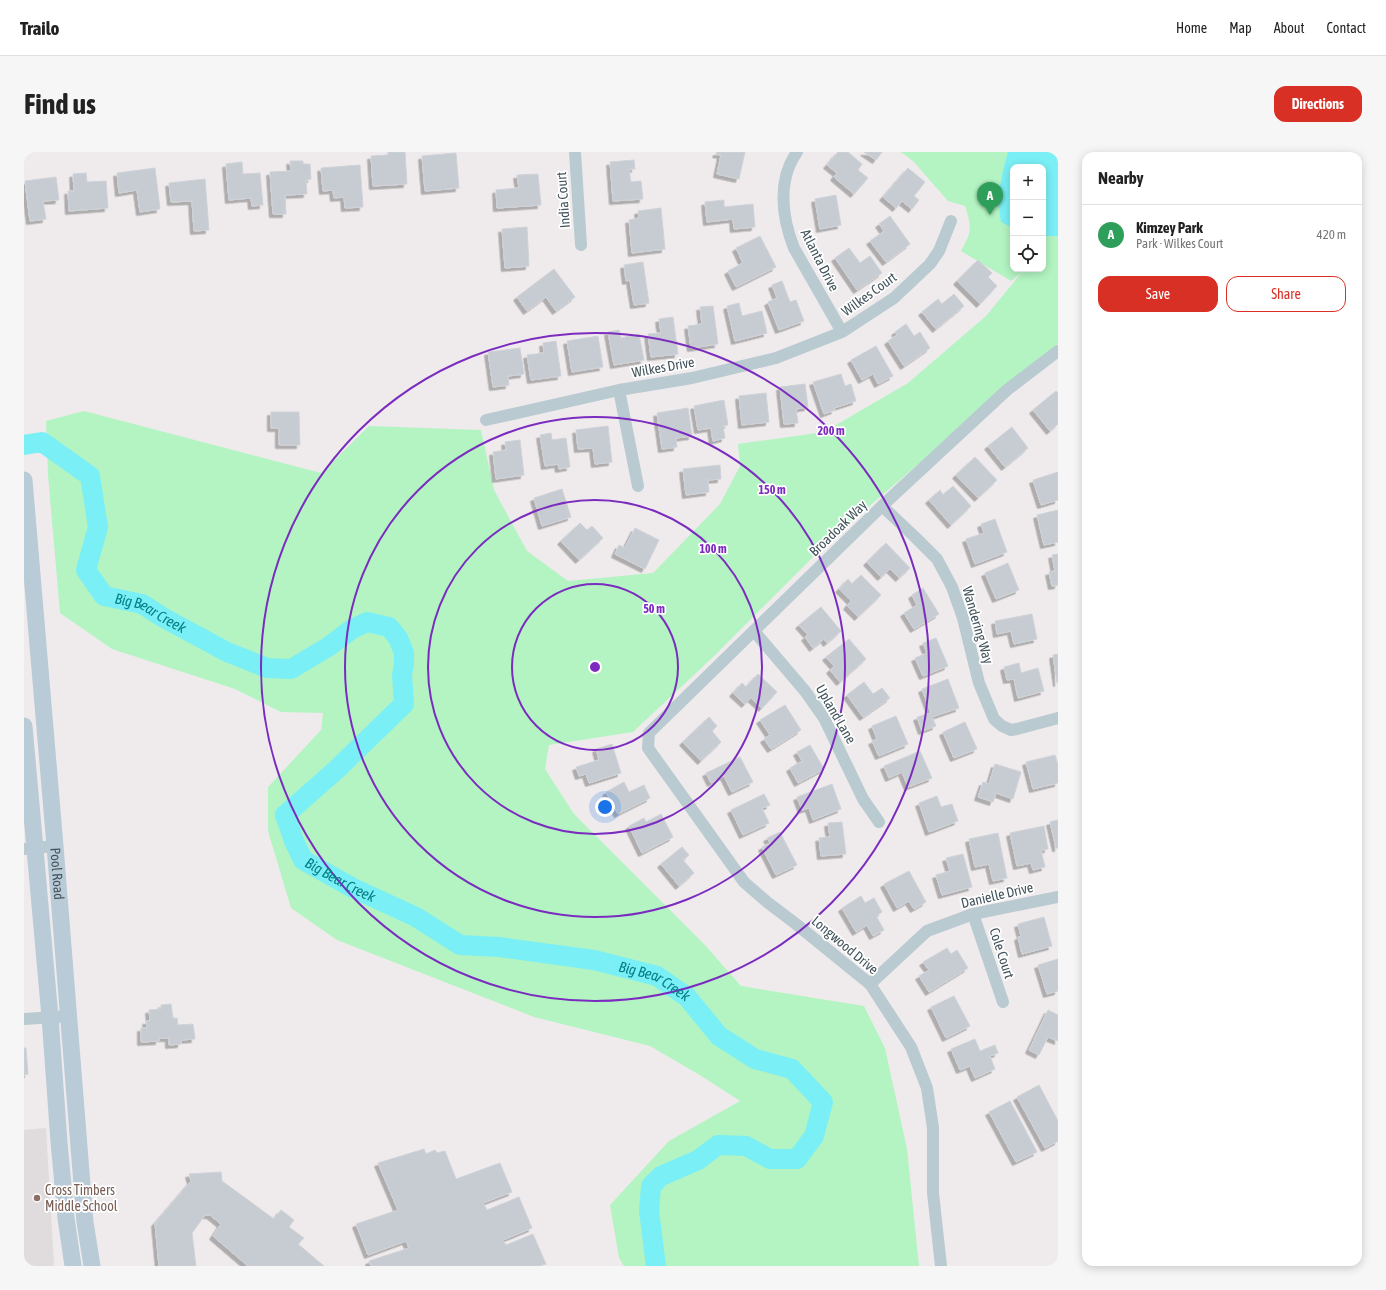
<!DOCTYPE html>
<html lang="en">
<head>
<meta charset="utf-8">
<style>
  :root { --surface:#fff; --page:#f6f6f6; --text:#222; --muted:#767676; --line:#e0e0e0; --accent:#d93025 }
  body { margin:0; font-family:"Asap Condensed",sans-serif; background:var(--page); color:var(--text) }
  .controls { position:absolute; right:12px; top:12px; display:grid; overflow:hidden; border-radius:8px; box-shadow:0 2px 10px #0003 }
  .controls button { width:36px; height:36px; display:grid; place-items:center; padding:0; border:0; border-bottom:1px solid var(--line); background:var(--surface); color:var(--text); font:20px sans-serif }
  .you { position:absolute; left:581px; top:655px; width:14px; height:14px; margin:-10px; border:3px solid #fff; border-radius:50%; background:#1a73e8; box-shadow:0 0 0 6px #1a73e833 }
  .badge { display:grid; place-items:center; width:26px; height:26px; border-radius:50%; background:var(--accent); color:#fff; font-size:13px; font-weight:700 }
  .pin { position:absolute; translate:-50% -33px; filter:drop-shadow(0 1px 2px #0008) }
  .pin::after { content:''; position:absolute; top:21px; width:14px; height:12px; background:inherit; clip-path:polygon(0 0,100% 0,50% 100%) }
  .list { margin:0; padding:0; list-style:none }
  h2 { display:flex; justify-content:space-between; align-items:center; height:52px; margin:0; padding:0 16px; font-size:17px }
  h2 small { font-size:13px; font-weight:400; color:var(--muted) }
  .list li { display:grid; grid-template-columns:26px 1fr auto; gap:12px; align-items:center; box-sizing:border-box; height:60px; padding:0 16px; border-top:1px solid var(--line) }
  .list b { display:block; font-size:15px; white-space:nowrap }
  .list p { margin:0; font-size:13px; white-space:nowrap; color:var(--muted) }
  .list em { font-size:13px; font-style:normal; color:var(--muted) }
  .actions { display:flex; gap:8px; padding:12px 16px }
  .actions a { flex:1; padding:9px 0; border:1px solid var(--accent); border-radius:12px; text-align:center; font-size:14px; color:var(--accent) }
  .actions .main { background:var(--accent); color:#fff }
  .icon { flex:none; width:22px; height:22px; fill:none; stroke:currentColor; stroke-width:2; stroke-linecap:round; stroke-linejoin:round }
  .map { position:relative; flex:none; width:1034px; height:1114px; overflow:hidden; border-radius:12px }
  header { display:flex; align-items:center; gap:24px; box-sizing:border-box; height:56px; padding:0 20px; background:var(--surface); border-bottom:1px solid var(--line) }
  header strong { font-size:19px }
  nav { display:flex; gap:22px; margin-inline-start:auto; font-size:14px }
  .intro { display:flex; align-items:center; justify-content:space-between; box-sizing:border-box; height:96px; padding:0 24px }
  h1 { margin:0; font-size:28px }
  .button { padding:10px 18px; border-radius:12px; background:var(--accent); color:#fff; font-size:14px; font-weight:700 }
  main { display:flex; gap:24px; padding:0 24px }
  aside { flex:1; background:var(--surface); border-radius:12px; box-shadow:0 2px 10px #0003 }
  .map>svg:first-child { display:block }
  .education { fill:#e0dcde }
  .green { fill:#b3f4c2; fill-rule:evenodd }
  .water { fill:#7aeff6 }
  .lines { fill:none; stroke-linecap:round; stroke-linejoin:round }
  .river { stroke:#7aeff6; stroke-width:20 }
  .building { fill:#c7ccd2; stroke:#cfd3d9; filter:url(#shadow) }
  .minor { stroke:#bacad1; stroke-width:12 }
  .secondary { stroke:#b9cbd6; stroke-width:17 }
  .ring { fill:none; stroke:#7b2cbf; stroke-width:2 }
  .education-dot { fill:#8d6e63; stroke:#fff; stroke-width:1.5 }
  .labels { text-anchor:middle; stroke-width:3.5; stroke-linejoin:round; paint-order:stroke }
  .street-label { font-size:14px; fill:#42535b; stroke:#fff }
  .education-label { font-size:14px; fill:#785e54; stroke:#fff; text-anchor:start }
  .water-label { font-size:15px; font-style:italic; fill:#048088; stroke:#fff }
  .centre { fill:#7b2cbf; stroke:#fff; stroke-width:2 }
  .ring-label { font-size:12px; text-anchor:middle; font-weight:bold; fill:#7b2cbf; stroke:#fff; stroke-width:3.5; stroke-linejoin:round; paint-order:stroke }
</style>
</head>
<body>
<header>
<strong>Trailo</strong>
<nav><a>Home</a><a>Map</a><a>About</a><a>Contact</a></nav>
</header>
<div class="intro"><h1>Find us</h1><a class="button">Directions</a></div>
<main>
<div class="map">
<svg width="1034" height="1114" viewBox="0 0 1034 1114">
  <defs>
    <filter id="shadow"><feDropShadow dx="-3.5" dy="3.5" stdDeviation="0" flood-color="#0004"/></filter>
  </defs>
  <rect width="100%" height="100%" fill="#efebec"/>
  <path class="education" d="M 22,976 L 30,1114 L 0,1114 L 0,978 Z"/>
  <path class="green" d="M 877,0 L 1034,0 L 1034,192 L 807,387 L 687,507 L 609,580 L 525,593 L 521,617 L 550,662 L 680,792 L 717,834 L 840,854 L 861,896 L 883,997 L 895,1114 L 600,1114 L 595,1106 L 586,1053 L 645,989 L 716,949 L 679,925 L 626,894 L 510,865 L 313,788 L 267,756 L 244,679 L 244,635 L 297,578 L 299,561 L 257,560 L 211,537 L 88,497 L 36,461 L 24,323 L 22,269 L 60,259 L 297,321 L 345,274 L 457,278 L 470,338 L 503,399 L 544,429 L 629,421 L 696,352 L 716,314 L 714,292 L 800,280 L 884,231 L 962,164 L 998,120 L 987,129 L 937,99 C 948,79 948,76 941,54 L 924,49 L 889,9 ZM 989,15 L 1019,15 L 1019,117 L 989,117 Z"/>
  <path class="water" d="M 984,0 L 1034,0 L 1034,84 L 1019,84 L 1019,15 L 989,15 L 989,76 L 977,70 C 972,45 977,24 984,0 Z"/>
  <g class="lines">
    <path class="river" id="s1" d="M 0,293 L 18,290 L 66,324 L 74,375 L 62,418 L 80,444 L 118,452 L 140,466 L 203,500 L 243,516 L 267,517 L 304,495 L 328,477 L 343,470 L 365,475 L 374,486 L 380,501 L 380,512 L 378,523 L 380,552 L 312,618 L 261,663 L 270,689 L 279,708 L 329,736 L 392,765 L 436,793 L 475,795 L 570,808 L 633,824 L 663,845 L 695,884 L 731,907 L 768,917 L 799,950 L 790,984 L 773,1007 L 746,1007 L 722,994 L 694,993 L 674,1008 L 637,1024 L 627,1034 L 625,1059 L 632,1114"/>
  </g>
  <path class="building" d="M 364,0 L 381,0 L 383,32 L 349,34 L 347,4 L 364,3 Z
    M 693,0 L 721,0 L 715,27 L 693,22 L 697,3 L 692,2 Z
    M 814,0 L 824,0 L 838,12 L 834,18 L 844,26 L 830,42 L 810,25 L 813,21 L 803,13 Z
    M 840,0 L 858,0 L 852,8 Z
    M 432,1 L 435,36 L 401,39 L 398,4 Z
    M 610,8 L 611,17 L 605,17 L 607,30 L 617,29 L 619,47 L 589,49 L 586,10 Z
    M 266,9 L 279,9 L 279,12 L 286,12 L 287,27 L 282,28 L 283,42 L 261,43 L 262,62 L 249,62 L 246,20 L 267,19 Z
    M 218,10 L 219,22 L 236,21 L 239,53 L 228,54 L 227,46 L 205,48 L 202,12 Z
    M 336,13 L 339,55 L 321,56 L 320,45 L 310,46 L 309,38 L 299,39 L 297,16 Z
    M 131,16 L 136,57 L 116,60 L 113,38 L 95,41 L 93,21 Z
    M 884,16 L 901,30 L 890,44 L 895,48 L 888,57 L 878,49 L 872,56 L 859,45 Z
    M 62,21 L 63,30 L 82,29 L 84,56 L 45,59 L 44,39 L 50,39 L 49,22 Z
    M 514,22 L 517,53 L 473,56 L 472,38 L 495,36 L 493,23 Z
    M 32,25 L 35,48 L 19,49 L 22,67 L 6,69 L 1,29 Z
    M 181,27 L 185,78 L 170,79 L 168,49 L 147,50 L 145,31 Z
    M 812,43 L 817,73 L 796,77 L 791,47 Z
    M 700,48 L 700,55 L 729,52 L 731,75 L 710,77 L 709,67 L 683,70 L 681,50 Z
    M 637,56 L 641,97 L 608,101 L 605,68 L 615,66 L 614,59 Z
    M 866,64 L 886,92 L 862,110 L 846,89 L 860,79 L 855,72 Z
    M 503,75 L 505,114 L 481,116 L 478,77 Z
    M 736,84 L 752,115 L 712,135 L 704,119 L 719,111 L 712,96 Z
    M 825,96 L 836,111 L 846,104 L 858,121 L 833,138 L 811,106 Z
    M 954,108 L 968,121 L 964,125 L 973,134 L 956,152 L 933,129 Z
    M 619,110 L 625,151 L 610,153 L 606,128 L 602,129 L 600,113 Z
    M 530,117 L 551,145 L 532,159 L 522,145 L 503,159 L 493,145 Z
    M 758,129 L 766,150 L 772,148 L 780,169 L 755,178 L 744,150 L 753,146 L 748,133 Z
    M 930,142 L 940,154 L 912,177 L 898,160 L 914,147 L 918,152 Z
    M 715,151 L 718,164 L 738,159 L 743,181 L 711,189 L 703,154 Z
    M 689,154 L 694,192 L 667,196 L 664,174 L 678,172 L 676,155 Z
    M 649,165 L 654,202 L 627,205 L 624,182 L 637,181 L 635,167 Z
    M 882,172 L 890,184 L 896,180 L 906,196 L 880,214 L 864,189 L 873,183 L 871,180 Z
    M 595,178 L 597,186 L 615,182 L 620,208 L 590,213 L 584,180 Z
    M 574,184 L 579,215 L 548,220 L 543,189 Z
    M 532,189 L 537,224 L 507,228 L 503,203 L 520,201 L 519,191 Z
    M 852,194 L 869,224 L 854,232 L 849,222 L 838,228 L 827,208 Z
    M 496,196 L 500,222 L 484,224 L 485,233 L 469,235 L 464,200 Z
    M 817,222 L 821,234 L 827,232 L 832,249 L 810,256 L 811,258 L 800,262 L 789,230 Z
    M 781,232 L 784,255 L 772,257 L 774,271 L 760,272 L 756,235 Z
    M 1032,239 L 1034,241 L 1034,272 L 1026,279 L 1009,258 Z
    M 742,241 L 745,270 L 718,273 L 715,244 Z
    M 700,248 L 704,273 L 699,274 L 701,286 L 689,289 L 687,276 L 674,278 L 670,254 Z
    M 664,256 L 668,284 L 652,286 L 653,295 L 638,297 L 633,261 Z
    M 247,260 L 275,260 L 276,293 L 255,293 L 255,276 L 247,276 Z
    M 584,274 L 588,310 L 571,312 L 569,296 L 554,297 L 552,278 Z
    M 988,275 L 1004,296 L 981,315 L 964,294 Z
    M 527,281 L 528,288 L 542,286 L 546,315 L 535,317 L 534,312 L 521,314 L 516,283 Z
    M 496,288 L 500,323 L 472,327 L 469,300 L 482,298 L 481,290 Z
    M 951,305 L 973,328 L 954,346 L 932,323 Z
    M 696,313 L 697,327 L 684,328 L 685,340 L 662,343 L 659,317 Z
    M 1034,320 L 1034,348 L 1017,353 L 1009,328 Z
    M 929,334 L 947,354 L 927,373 L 905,348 L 916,338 L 919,343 Z
    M 538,337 L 547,365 L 518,374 L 510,346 Z
    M 1034,358 L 1034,390 L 1020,393 L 1013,363 Z
    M 971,367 L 983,400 L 951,412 L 942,387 L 960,381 L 957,372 Z
    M 556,371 L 563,378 L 568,374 L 579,386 L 555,408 L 537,389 Z
    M 611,376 L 635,388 L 621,417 L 591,402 L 595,393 L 601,396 Z
    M 862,391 L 886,416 L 875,426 L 866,417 L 857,425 L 843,410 Z
    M 1034,402 L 1034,433 L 1028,434 L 1025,420 L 1031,419 L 1028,403 Z
    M 984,411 L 995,438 L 972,447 L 961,421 Z
    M 837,423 L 857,443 L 834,465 L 823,454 L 827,449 L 815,437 L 824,427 L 828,432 Z
    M 899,436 L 915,462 L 890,477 L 880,461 L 893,453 L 888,443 Z
    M 797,455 L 817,479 L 803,491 L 800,487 L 789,496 L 781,485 L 784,483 L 775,473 Z
    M 1008,462 L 1013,487 L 990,492 L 987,479 L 973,482 L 971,469 Z
    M 912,486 L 924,514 L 899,524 L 891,506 L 903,501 L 899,491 Z
    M 825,487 L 842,507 L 816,530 L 806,518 L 810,514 L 802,505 Z
    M 1034,502 L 1034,531 L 1033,531 L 1029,503 Z
    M 995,511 L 997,521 L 1014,516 L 1020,539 L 994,546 L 990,527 L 983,528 L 980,515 Z
    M 734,522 L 753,540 L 738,556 L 727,546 L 721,552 L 709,541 L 718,531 L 722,535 Z
    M 924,527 L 935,556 L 908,565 L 912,574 L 898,579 L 893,565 L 907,561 L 898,537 Z
    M 840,530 L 849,542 L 858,536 L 866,546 L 839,565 L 823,543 Z
    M 761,553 L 777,578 L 747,597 L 740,587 L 746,583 L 736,568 Z
    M 872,564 L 884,592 L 855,604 L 848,589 L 853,587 L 848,574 Z
    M 685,565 L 693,574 L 688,579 L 697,590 L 677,609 L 659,590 Z
    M 941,570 L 953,597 L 930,606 L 919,580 Z
    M 588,592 L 597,621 L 565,631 L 562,622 L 555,624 L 552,615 L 575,608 L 572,597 Z
    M 786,593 L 800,617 L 774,631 L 766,616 L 778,609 L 773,600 Z
    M 896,599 L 908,626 L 884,635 L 878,620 L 865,626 L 860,614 Z
    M 1031,603 L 1034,613 L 1034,631 L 1009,637 L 1002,610 Z
    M 716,605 L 729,630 L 708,640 L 700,624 L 687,631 L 682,621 Z
    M 971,612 L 997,620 L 989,647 L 972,641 L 969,650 L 954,645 L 959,630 L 965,632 Z
    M 600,630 L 605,640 L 620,633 L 626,646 L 594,662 L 582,640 Z
    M 808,632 L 817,657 L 789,668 L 785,656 L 778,658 L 773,645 Z
    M 740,642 L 746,653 L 738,656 L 745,671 L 719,683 L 707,658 Z
    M 913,644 L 917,655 L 928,652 L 934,669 L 905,680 L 895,651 Z
    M 637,662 L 649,685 L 618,701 L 605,674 L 620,666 L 622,670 Z
    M 1034,668 L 1034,696 L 1032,696 L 1026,670 Z
    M 818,670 L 822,702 L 797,704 L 795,686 L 806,685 L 804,671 Z
    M 1020,674 L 1024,697 L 1017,698 L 1021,715 L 1009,718 L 1007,711 L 993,714 L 986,681 Z
    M 756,680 L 773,713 L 752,723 L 738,695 L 746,691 L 743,686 Z
    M 974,681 L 983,726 L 969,729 L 965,712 L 951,715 L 945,687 Z
    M 658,695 L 665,703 L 659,708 L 670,721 L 655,734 L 637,712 Z
    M 939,702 L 948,735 L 918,743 L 912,723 L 926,719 L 922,706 Z
    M 885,719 L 902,750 L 890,757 L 885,749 L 873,756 L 860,732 Z
    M 837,744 L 841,751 L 850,746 L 858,760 L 852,764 L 860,778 L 849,784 L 843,773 L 832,780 L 818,756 Z
    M 1020,765 L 1028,794 L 998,802 L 994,785 L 997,784 L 994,772 Z
    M 923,796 L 927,802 L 933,798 L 944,816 L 905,840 L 895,824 L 905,818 L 899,810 Z
    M 1034,807 L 1034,839 L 1023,842 L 1014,813 Z
    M 930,844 L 946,874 L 922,886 L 907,855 Z
    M 147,852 L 149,866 L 153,866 L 154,873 L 169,872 L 171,887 L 157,888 L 157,892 L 145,893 L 145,886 L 135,886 L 135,889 L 117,890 L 117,876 L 123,876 L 122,869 L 126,869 L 125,858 L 137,857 L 137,853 Z
    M 1024,858 L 1034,863 L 1034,889 L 1024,885 L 1015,903 L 1005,898 Z
    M 951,887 L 956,899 L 971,893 L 974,901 L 966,904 L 971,917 L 951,926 L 946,914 L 936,918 L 927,897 Z
    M 0,896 L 2,896 L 4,922 L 0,923 Z
    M 1015,933 L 1034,969 L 1034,989 L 1021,996 L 993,945 Z
    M 986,949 L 1013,1000 L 992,1010 L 965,960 Z
    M 400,997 L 402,1002 L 411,998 L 413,1001 L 421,999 L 432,1027 L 476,1011 L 488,1040 L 459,1051 L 463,1058 L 495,1045 L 508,1076 L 479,1088 L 482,1093 L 509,1082 L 522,1112 L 515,1114 L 347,1114 L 345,1109 L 385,1096 L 382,1089 L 344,1103 L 332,1072 L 374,1058 L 354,1011 Z
    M 197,1020 L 198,1029 L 250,1067 L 257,1058 L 270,1068 L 265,1075 L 280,1086 L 274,1092 L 300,1114 L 224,1114 L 189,1084 L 197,1072 L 186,1063 L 181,1063 L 168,1081 L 172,1114 L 135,1114 L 131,1071 L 167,1029 L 165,1022 Z"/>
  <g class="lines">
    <path class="minor" d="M 551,0 L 557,93
      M 773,0 C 753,28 758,66 770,96 L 818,180
      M 595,238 L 614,334
      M 462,268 L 595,238 L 668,226 L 752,206 L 818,180 L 870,146 L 906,112 L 915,99 L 927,69
      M 858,354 L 892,386 L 913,407 L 928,435 L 939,466 L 955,531 L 970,567 L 978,574 L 987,578 L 993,577 L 1034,566
      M 730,479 L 781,539 L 800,566 L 839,647 L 855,670
      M 0,697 L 31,694
      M 949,762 L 979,850
      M 846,832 L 903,779 L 949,762 L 1034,745
      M 0,867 L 45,864
      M 917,1114 L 909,1041 L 909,976 L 903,936 L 887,895 L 846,832 L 772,772 L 743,750 L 720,730 L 624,596 L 625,581 L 858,354 L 983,238 L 1034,199"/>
    <g class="secondary">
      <path id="s2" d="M 0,328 L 31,694 L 61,1070 L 68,1114"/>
      <path d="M 0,574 L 26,865 L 35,990 L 42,1066 L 49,1114"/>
    </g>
  </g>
  <g class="ring">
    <circle cx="571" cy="515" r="83"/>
    <circle cx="571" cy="515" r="167"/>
    <circle cx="571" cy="515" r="250"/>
    <circle cx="571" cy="515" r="334"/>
  </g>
  <circle class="education-dot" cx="13" cy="1046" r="4"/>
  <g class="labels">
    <g class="street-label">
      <text transform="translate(539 48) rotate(-94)" y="5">India Court</text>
      <text transform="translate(796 108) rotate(63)" y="5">Atlanta Drive</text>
      <text transform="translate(845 142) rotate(-36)" y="5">Wilkes Court</text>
      <text transform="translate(639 215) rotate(-10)" y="5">Wilkes Drive</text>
      <text transform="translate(814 376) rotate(-44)" y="5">Broadoak Way</text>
      <text transform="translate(954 473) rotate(74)" y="5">Wandering Way</text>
      <text transform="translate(812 562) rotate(60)" y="5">Upland Lane</text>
      <text dy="5" stroke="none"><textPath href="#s2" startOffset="395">Pool Road</textPath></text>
      <text transform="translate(973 743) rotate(-13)" y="5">Danielle Drive</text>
      <text transform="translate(821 793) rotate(40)" y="5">Longwood Drive</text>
      <text transform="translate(978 801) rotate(72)" y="5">Cole Court</text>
    </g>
    <g class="education-label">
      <text x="21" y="1043">Cross Timbers<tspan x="21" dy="16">Middle School</tspan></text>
    </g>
    <g class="water-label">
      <text dy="5" stroke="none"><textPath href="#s1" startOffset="255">Big Bear Creek</textPath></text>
      <text dy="5" stroke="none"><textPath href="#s1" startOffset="856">Big Bear Creek</textPath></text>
      <text dy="5" stroke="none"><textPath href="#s1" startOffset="1192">Big Bear Creek</textPath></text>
    </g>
  </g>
  <circle cx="571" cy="515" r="6" class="centre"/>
  <g class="ring-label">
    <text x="807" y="283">200 m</text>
    <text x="748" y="342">150 m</text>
    <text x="689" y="401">100 m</text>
    <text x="630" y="461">50 m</text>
  </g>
</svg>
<div class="controls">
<button>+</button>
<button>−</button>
<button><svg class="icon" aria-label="locate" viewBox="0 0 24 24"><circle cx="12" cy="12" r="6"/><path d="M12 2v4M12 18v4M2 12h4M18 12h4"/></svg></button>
</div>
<div class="you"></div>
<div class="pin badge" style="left:966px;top:63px;background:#2e9e5b">A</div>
</div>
<aside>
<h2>Nearby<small></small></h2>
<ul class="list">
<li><span class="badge" style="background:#2e9e5b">A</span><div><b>Kimzey Park</b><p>Park · Wilkes Court</p></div><em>420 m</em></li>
</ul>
<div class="actions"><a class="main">Save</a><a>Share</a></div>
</aside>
</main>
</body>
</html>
